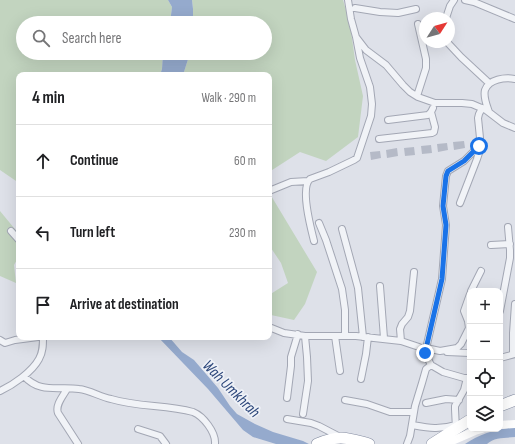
<!DOCTYPE html>
<html lang="en">
<head>
<meta charset="utf-8">
<style>
  :root { --surface:#fff; --page:#f6f6f6; --text:#202124; --muted:#757577; --line:#e0e0e0 }
  body { margin:0; font-family:"Sofia Sans Condensed",sans-serif; background:var(--page); color:var(--text) }
  .controls { position:absolute; right:12px; bottom:12px; display:grid; overflow:hidden; border-radius:8px; box-shadow:0 4px 16px #0002 }
  .controls button { width:36px; height:36px; display:grid; place-items:center; padding:0; border:0; border-bottom:1px solid var(--line); background:var(--surface); color:var(--text); font:20px sans-serif }
  .compass { position:absolute; left:419px; top:12px; width:36px; height:36px; border-radius:50%; background:var(--surface); box-shadow:0 4px 16px #0002; rotate:54deg }
  .stop { position:absolute; width:12px; height:12px; margin:-9px; border:3px solid #1a73e8; border-radius:50%; background:#fff }
  .stop.end { background:#1a73e8; border-color:#fff; box-shadow:0 1px 4px #0008 }
  .list { margin:0; padding:0; list-style:none }
  h2 { display:flex; justify-content:space-between; align-items:center; height:52px; margin:0; padding:0 16px; font-size:17px }
  h2 small { font-size:13px; font-weight:400; color:var(--muted) }
  .list li { display:grid; grid-template-columns:26px 1fr auto; gap:12px; align-items:center; box-sizing:border-box; height:72px; padding:0 16px; border-top:1px solid var(--line) }
  .list b { display:block; font-size:15px; white-space:nowrap }
  .list em { font-size:13px; font-style:normal; color:var(--muted) }
  .icon { flex:none; width:22px; height:22px; fill:none; stroke:currentColor; stroke-width:2; stroke-linecap:round; stroke-linejoin:round }
  .map { position:relative; flex:none; width:515px; height:444px; overflow:hidden }
  .search { position:absolute; background:var(--surface); box-shadow:0 4px 16px #0002; left:16px; top:16px; width:256px; height:44px; display:flex; align-items:center; gap:10px; box-sizing:border-box; padding:0 14px; border-radius:22px; color:var(--muted); font-size:15px }
  .panel { position:absolute; background:var(--surface); box-shadow:0 4px 16px #0002; left:16px; top:72px; width:256px; height:268px; border-radius:8px }
  .map>svg:first-child { display:block }
  .green { fill:#c2d4bf }
  .water { fill:#95aacd }
  .building { fill:#b5bac7 }
  .lines { fill:none; stroke-linecap:round; stroke-linejoin:round }
  .street-casing { stroke:#a3a7b4; stroke-width:8 }
  .highway-casing { stroke:#848ca1; stroke-width:12 }
  .street { stroke:#f1f3f7; stroke-width:6 }
  .secondary { stroke:#fff; stroke-width:8 }
  .highway { stroke:#fff; stroke-width:11 }
  .route { stroke:#1a73e8; stroke-width:5 }
  .labels { text-anchor:middle; stroke-width:3.5; stroke-linejoin:round; paint-order:stroke }
  .water-label { font-size:16px; font-style:italic; fill:#2c467a; stroke:#eef1f7 }
</style>
</head>
<body>
<div class="map">
<svg width="515" height="444" viewBox="0 0 515 444">
  <rect width="100%" height="100%" fill="#dee1e9"/>
  <path class="green" d="M 0,0 L 168,0 L 172,7 L 170,23 L 23,23 L 23,53 L 163,53 L 162,69 L 160,75 L 19,75 L 19,183 L 0,170 Z
    M 192,0 L 343,0 L 350,24 L 355,60 L 363,96 L 358,137 L 326,161 L 300,152 L 269,172 L 269,75 L 183,75 L 190,53 L 265,53 L 265,23 L 193,23 L 193,9 Z
    M 269,188 L 270,194 L 317,272 L 305,304 L 294,320 L 271,315 L 269,295 L 288,283 L 281,263 L 269,245 Z
    M 0,211 L 19,234 L 19,256 L 14,265 L 16,283 L 0,276 Z"/>
  <path class="water" d="M 168,0 L 192,0 L 193,9 L 193,23 L 170,23 L 172,7 Z
    M 163,53 L 190,53 L 183,75 L 160,75 L 162,69 Z
    M 158,337 L 169,337 L 182,352 L 194,360 L 218,388 L 230,406 L 237,414 L 255,424 L 273,432 L 303,441 L 309,444 L 276,444 L 253,437 L 243,430 L 208,389 Z
    M 515,427 L 515,437 C 505,438 494,437 487,444 L 465,444 C 480,433 498,429 515,427 Z"/>
  <path class="building" d="M 464,141 L 465,148 L 454,150 L 453,142 Z
    M 447,143 L 448,150 L 438,152 L 437,144 Z
    M 431,145 L 432,153 L 422,154 L 421,146 Z
    M 414,147 L 415,155 L 405,156 L 404,148 Z
    M 397,148 L 398,156 L 387,158 L 386,150 Z
    M 380,151 L 381,158 L 371,160 L 370,152 Z"/>
  <g class="lines">
    <defs>
      <path id="street" d="M 348,0 L 351,19 L 356,37 L 366,50 L 386,65 L 403,85 L 410,92 L 418,97 L 435,103 L 462,103 L 472,104 L 486,110 L 503,123 L 515,128
        M 465,0 L 474,2 L 515,19
        M 355,8 L 380,12 L 398,13 L 416,9
        M 446,18 L 450,6 L 454,0
        M 447,42 L 461,57 L 489,83
        M 417,96 L 426,68 L 426,59 L 418,24
        M 489,112 C 487,106 483,97 485,90 C 489,79 505,77 515,79
        M 388,120 L 428,115 L 431,112 L 433,108
        M 379,139 L 432,133 L 434,132 L 435,127 L 431,112
        M 269,191 L 291,182 L 308,181
        M 460,203 L 477,159 L 479,153 L 479,146
        M 319,223 L 326,240 L 342,289 L 345,310 L 345,336
        M 342,229 L 358,288 L 363,337
        M 11,231 L 19,240
        M 314,241 C 311,229 300,188 310,179 L 329,172 L 354,160 L 357,158 L 371,116 L 372,104 L 370,87 L 360,58 L 356,37
        M 491,245 L 510,244
        M 380,286 L 384,338
        M 471,291 L 481,271
        M 500,311 L 510,258 L 510,250 L 508,227
        M 269,327 L 284,333 L 305,336 L 356,336 L 401,341 L 419,347 L 425,353 L 431,365 L 443,372 L 464,378 L 470,378
        M 335,336 L 340,371
        M 0,340 L 5,343 L 15,340 L 38,337
        M 401,341 L 400,329 L 402,324 L 408,317 L 410,311 L 414,272
        M 426,348 L 440,351 L 457,348 L 461,344 L 469,328 L 468,321 L 464,311 L 470,294
        M 447,352 L 470,353
        M 425,353 L 442,279 L 446,225 L 443,206 L 446,176 L 448,171 L 464,161 L 479,146 L 480,138 L 478,118 L 479,114 L 482,108
        M 513,354 L 513,333 L 515,304
        M 500,358 L 515,354
        M 24,376 C 40,394 58,386 79,389 C 90,390 100,397 111,399 C 138,407 166,405 193,412 C 203,416 216,432 215,444
        M 361,379 L 366,354 L 368,337
        M 67,389 C 63,396 55,405 58,413 L 78,444
        M 0,391 C 13,385 32,372 39,359 C 43,352 43,345 43,337
        M 287,398 L 291,366 L 291,357 L 298,334
        M 345,400 L 367,404 L 390,412 L 414,412
        M 426,403 L 446,399 L 459,400
        M 303,414 L 308,381 L 307,357 L 305,336
        M 287,419 L 311,423 L 319,426 L 340,437
        M 412,425 C 429,428 439,430 455,425
        M 138,429 L 160,436 L 166,444
        M 456,429 L 455,409 L 455,406 L 464,390 L 467,378
        M 407,444 L 410,436 L 415,406 L 422,383 L 426,369 L 431,365"/>
      <path id="highway" d="M 500,406 L 515,400
        M 317,444 C 340,434 347,438 369,444
        M 432,444 L 470,420"/>
    </defs>
    <use href="#street" class="street-casing"/>
    <use href="#highway" class="highway-casing"/>
    <use href="#street" class="street"/>
    <path class="secondary" d="M 500,425 L 515,424
      M 445,444 L 475,431 L 482,429"/>
    <use href="#highway" class="highway"/>
  </g>
  <g class="lines">
    <path class="route" d="M 425,353 L 442,279 L 446,225 L 443,206 L 446,176 L 448,171 L 464,161 L 479,146"/>
  </g>
  <g class="labels">
    <g class="water-label">
      <text transform="translate(232 388) rotate(45)" y="6">Wah Umkhrah</text>
    </g>
  </g>
</svg>
<div class="controls">
<button>+</button>
<button>−</button>
<button><svg class="icon" aria-label="locate" viewBox="0 0 24 24"><circle cx="12" cy="12" r="6"/><path d="M12 2v4M12 18v4M2 12h4M18 12h4"/></svg></button>
<button><svg class="icon" aria-label="layers" viewBox="0 0 24 24"><path d="M12 4l9 5-9 5-9-5zM3 14l9 5 9-5"/></svg></button>
</div>
<svg class="compass" viewBox="-18 -18 36 36"><path d="M0-13l5 13h-10z" fill="#e53935"/><path d="M0 13l5-13h-10z" fill="#757577"/></svg>
<div class="stop" style="left:479px;top:146px"></div>
<div class="stop end" style="left:425px;top:353px"></div>
<div class="search"><svg class="icon" aria-label="search" viewBox="0 0 24 24"><circle cx="10" cy="10" r="6"/><path d="M15 15l6 6"/></svg>Search here</div>
<section class="panel">
<h2>4 min<small>Walk · 290 m</small></h2>
<ul class="list">
<li><svg class="icon" aria-label="ahead" viewBox="0 0 24 24"><path d="M12 20V5M6 11l6-6 6 6"/></svg><div><b>Continue</b></div><em>60 m</em></li>
<li><svg class="icon" aria-label="left" viewBox="0 0 24 24"><path d="M17 20v-9H6M10 6l-5 5 5 5"/></svg><div><b>Turn left</b></div><em>230 m</em></li>
<li><svg class="icon" aria-label="arrive" viewBox="0 0 24 24"><path d="M6 21V4h12l-3 4 3 4H6"/></svg><div><b>Arrive at destination</b></div></li>
</ul>
</section>
</div>
</body>
</html>
